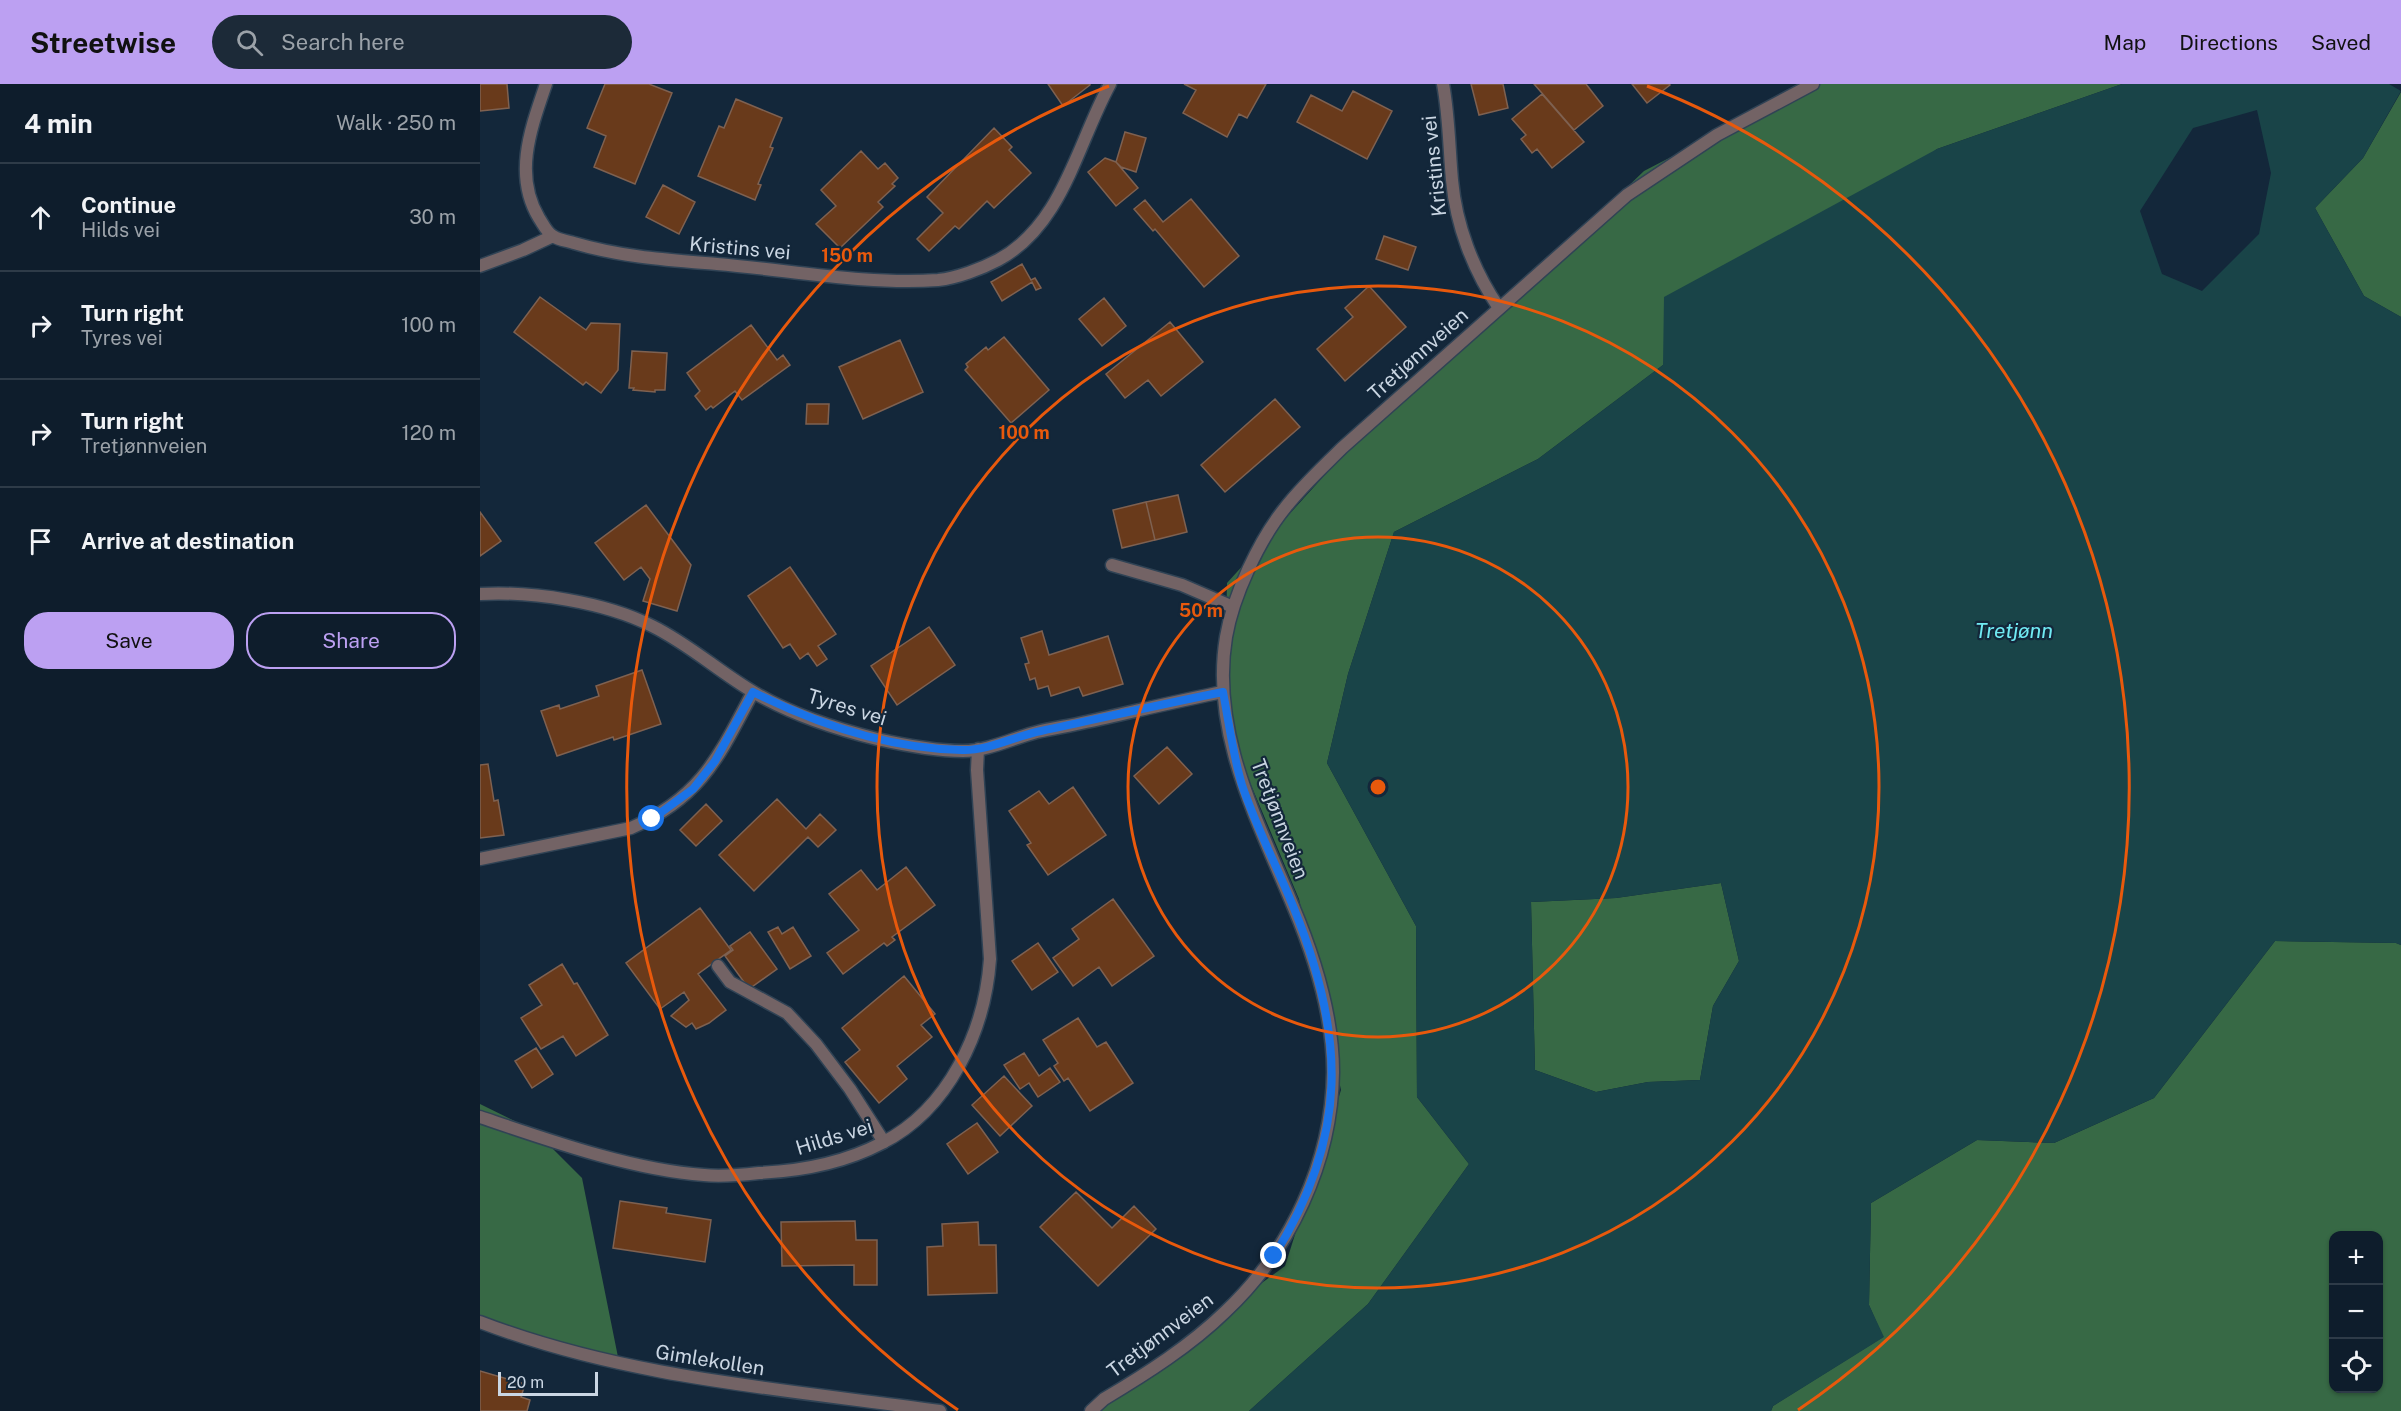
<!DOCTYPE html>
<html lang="en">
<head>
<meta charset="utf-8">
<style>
  :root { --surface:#0e1d2c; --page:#1c2a38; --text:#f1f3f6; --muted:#9ba2a9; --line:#2e3b48; --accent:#bca0f2 }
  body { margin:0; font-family:"Public Sans",sans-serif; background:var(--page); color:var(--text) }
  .controls { position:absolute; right:18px; bottom:18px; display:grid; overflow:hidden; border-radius:12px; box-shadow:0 2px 4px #0004 }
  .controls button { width:54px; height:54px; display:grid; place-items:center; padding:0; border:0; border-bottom:2px solid var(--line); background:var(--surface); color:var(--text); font:30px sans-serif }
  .scale { position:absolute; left:18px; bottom:15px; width:100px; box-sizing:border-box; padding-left:6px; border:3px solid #cad6e3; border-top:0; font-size:16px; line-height:21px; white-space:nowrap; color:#cad6e3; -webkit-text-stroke:4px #13273a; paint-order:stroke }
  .stop { position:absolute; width:18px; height:18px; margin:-14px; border:4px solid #1a73e8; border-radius:50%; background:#fff }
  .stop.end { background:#1a73e8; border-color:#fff; box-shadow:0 2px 6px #0008 }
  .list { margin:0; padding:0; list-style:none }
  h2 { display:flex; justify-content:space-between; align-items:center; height:78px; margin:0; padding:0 24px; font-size:26px }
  h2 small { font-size:20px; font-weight:400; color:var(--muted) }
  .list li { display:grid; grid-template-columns:39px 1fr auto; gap:18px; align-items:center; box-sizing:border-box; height:108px; padding:0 24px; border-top:2px solid var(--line) }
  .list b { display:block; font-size:22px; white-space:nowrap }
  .list p { margin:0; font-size:20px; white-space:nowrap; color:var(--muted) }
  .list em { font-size:20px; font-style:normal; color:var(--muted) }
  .actions { display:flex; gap:12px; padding:18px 24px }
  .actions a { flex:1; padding:14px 0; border:2px solid var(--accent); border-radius:24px; text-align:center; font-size:21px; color:var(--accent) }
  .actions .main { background:var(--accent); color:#111 }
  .icon { flex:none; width:33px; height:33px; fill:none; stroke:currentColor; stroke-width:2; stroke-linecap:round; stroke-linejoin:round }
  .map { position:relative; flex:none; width:1921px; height:1327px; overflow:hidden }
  header { display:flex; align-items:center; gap:36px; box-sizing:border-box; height:84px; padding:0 30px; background:var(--accent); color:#111 }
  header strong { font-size:28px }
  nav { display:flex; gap:33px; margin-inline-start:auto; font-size:21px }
  .search { width:420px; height:54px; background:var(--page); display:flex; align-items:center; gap:15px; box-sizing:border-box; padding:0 21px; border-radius:33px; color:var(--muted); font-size:22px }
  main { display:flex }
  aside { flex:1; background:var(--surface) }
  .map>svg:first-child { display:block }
  .forest { fill:#376945; fill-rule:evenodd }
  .water { fill:#194448; fill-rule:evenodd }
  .building { fill:#693a1b; stroke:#7e6151; stroke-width:1.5 }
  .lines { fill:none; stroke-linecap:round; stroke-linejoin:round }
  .service-casing { stroke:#304355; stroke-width:15 }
  .minor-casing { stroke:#304355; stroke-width:15 }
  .tertiary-casing { stroke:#304355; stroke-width:15 }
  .service { stroke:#736365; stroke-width:12 }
  .minor { stroke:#736365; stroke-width:12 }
  .tertiary { stroke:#736365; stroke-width:12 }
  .route { stroke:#1a73e8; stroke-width:8 }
  .ring { fill:none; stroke:#e8590c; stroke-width:3 }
  .labels { text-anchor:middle; stroke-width:4.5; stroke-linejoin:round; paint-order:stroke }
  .street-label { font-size:20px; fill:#cad6e3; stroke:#13273a }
  .water-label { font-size:21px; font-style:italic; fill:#70eaf3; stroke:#13273a }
  .centre { fill:#e8590c; stroke:#13273a; stroke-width:3 }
  .ring-label { font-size:18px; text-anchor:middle; font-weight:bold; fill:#e8590c; stroke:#13273a; stroke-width:4.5; stroke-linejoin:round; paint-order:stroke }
</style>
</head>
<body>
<header>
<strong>Streetwise</strong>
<div class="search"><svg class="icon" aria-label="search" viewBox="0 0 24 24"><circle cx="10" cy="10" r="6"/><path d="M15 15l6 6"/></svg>Search here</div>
<nav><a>Map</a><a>Directions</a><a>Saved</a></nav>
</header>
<main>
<aside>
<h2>4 min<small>Walk · 250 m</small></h2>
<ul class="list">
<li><svg class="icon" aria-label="ahead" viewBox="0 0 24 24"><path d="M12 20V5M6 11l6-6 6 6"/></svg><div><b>Continue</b><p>Hilds vei</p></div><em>30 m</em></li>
<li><svg class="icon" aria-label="right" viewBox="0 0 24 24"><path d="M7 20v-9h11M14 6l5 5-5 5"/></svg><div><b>Turn right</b><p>Tyres vei</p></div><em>100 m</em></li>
<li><svg class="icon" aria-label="right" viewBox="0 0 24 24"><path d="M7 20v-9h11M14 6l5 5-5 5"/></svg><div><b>Turn right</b><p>Tretjønnveien</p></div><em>120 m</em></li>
<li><svg class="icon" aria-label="arrive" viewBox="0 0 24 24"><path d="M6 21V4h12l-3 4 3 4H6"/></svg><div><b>Arrive at destination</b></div></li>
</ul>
<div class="actions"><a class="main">Save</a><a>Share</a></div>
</aside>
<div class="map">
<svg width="1921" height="1327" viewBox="0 0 1921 1327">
  <rect width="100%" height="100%" fill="#13273a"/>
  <path class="forest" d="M 1332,0 L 1642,0 L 1457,65 L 1183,281 L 1058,375 L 914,448 L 868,590 L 847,679 L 936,842 L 937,1013 L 989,1080 L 888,1220 L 769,1327 L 616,1327 L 647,1298 L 805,1182 L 861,1006 L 819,815 L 744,637 L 747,499 L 880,352 L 1023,222 L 1164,87 Z
    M 1921,8 L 1921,233 L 1884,212 L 1835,124 L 1883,74 Z
    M 1241,799 L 1259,877 L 1233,922 L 1220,996 L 1168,998 L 1116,1008 L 1055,986 L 1051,818 L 1136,814 Z
    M 1795,857 L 1916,859 L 1921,861 L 1921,1327 L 1291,1327 L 1293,1322 L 1403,1253 L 1389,1221 L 1391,1119 L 1497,1056 L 1574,1059 L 1674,1014 ZM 1854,1152 L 1898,1152 L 1898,1304 L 1854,1304 Z
    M 0,1020 L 55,1047 L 102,1094 L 139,1278 L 0,1243 Z"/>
  <path class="water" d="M 1642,0 L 1909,0 L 1921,7 L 1883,74 L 1835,124 L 1884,212 L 1921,233 L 1921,861 L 1916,859 L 1795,857 L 1674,1014 L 1574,1059 L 1497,1056 L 1391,1119 L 1389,1221 L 1404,1253 L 1293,1322 L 1291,1327 L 769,1327 L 888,1220 L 989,1080 L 937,1013 L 936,842 L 847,679 L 868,590 L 914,448 L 1058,375 L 1183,281 L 1184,213 L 1457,65 ZM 1777,26 L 1791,89 L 1779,150 L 1722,207 L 1682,190 L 1660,127 L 1713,44 ZM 1241,799 L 1259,877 L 1233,922 L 1220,996 L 1168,998 L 1116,1008 L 1055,986 L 1051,818 L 1136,814 Z"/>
  <path class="building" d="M 0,0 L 27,0 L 29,24 L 0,27 Z
    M 125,0 L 169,0 L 192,9 L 155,100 L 114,83 L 126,52 L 107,44 Z
    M 568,0 L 610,0 L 610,1 L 583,22 Z
    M 704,0 L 786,0 L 767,34 L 759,30 L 747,53 L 703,29 L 716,6 Z
    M 991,0 L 1023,0 L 1028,24 L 999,31 Z
    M 1054,0 L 1106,0 L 1123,22 L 1094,46 Z
    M 1152,0 L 1189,0 L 1190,1 L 1167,19 Z
    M 873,7 L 912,27 L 887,75 L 817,38 L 831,11 L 862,27 Z
    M 1062,10 L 1104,58 L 1072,84 L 1057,65 L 1052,69 L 1041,55 L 1046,51 L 1032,35 Z
    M 256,15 L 302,34 L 290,63 L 293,64 L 278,100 L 281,101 L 275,116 L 218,92 L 239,42 L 244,44 Z
    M 514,44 L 532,63 L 529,66 L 551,89 L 514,124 L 507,117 L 479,145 L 475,142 L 449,167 L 437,155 L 463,129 L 447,113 Z
    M 645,48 L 666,54 L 656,88 L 641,83 L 636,78 Z
    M 381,67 L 398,85 L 405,79 L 418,94 L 412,100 L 415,102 L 398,118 L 403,123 L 360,164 L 336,140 L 356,122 L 341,106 Z
    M 625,74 L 636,78 L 658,104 L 636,122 L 608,88 Z
    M 183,101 L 215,118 L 199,150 L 166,133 Z
    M 711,115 L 759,172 L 724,203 L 675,145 L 673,147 L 654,125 L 665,116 L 683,138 Z
    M 904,152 L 936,163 L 928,186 L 896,175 Z
    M 542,180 L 551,196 L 555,194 L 561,204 L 556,206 L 552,198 L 522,217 L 511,198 Z
    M 889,202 L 926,243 L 865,297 L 837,265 L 873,233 L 865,224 Z
    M 60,213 L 106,246 L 111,239 L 140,240 L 138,286 L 121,309 L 106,298 L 103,301 L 34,248 Z
    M 624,214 L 646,242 L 622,262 L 599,235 Z
    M 690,238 L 723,278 L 681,312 L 668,296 L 645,314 L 626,290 Z
    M 271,241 L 297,276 L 303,271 L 310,281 L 262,316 L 255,307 L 233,324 L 231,322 L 226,326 L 215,312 L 220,307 L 207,289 Z
    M 524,253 L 569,306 L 531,339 L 485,286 L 488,283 L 486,280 L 506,263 L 508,266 Z
    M 420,256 L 443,308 L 383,335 L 359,283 Z
    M 152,267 L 187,269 L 185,306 L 175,306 L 175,308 L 153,306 L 154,304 L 149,304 Z
    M 795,315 L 820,343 L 745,408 L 721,381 Z
    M 327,320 L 349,320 L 348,340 L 326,340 Z
    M 698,411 L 707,448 L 675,456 L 666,418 Z
    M 666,418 L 675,456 L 642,464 L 633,426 Z
    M 166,421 L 211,481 L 197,527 L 163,517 L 170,495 L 161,483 L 144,496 L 115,459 Z
    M 0,428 L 21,457 L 0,472 Z
    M 310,483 L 356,550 L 338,562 L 347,575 L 337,582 L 328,569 L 320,575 L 310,560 L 303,564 L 268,512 Z
    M 449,543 L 475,581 L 417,621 L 391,582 Z
    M 562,547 L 569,571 L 628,552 L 643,600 L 603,612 L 599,603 L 571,612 L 568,602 L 558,605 L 555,594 L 550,596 L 545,580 L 549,579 L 541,554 Z
    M 162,586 L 181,640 L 134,656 L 133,653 L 77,672 L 61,627 L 79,621 L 80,625 L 119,612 L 116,602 Z
    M 687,663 L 712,690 L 679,720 L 654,692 Z
    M 8,680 L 14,717 L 18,716 L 24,751 L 0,754 L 0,681 Z
    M 593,703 L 626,751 L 568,791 L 547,761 L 551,759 L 529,727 L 559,707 L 569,720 Z
    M 297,715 L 326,745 L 340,730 L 356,746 L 338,763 L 328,753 L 274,807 L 239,771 Z
    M 226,720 L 242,737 L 216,762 L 200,746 Z
    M 426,783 L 455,821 L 412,853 L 415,856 L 407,862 L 404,859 L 363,890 L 347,869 L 379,846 L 349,810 L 381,786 L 397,806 Z
    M 633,815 L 674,872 L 632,902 L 619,883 L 593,902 L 573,874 L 599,855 L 592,845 Z
    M 220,824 L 251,866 L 218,890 L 246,926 L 229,939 L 216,945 L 212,939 L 206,943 L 191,932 L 209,916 L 204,908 L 180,925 L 146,879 Z
    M 298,843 L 302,850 L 313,843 L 331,872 L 310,885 L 288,848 Z
    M 270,848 L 297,885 L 269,905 L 245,872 L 253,866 L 250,862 Z
    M 558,859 L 578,888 L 552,906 L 532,877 Z
    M 82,880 L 94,900 L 97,899 L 128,951 L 96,972 L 83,952 L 61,965 L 41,934 L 62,921 L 49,901 Z
    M 424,892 L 455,930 L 441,941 L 452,953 L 417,982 L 427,995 L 399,1019 L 365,978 L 380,966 L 362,944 Z
    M 598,934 L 617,963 L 626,958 L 653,999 L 610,1027 L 588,994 L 584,997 L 574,982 L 578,979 L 563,956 Z
    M 56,964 L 73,990 L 52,1004 L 35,977 Z
    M 544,969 L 559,992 L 570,984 L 580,998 L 558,1013 L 549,999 L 540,1005 L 524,981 Z
    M 524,992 L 552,1022 L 520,1052 L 492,1021 Z
    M 497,1039 L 518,1068 L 488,1090 L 467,1060 Z
    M 596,1108 L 632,1144 L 654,1122 L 676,1145 L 618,1202 L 560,1143 Z
    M 140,1117 L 187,1124 L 186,1129 L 231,1136 L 225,1178 L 133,1164 Z
    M 375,1137 L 376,1156 L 397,1156 L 397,1201 L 374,1201 L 374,1181 L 302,1182 L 301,1138 Z
    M 498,1138 L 499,1161 L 516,1161 L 517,1209 L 448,1211 L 447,1163 L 463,1162 L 462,1140 Z
    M 0,1287 L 45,1300 L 41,1313 L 50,1316 L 47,1327 L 0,1327 Z"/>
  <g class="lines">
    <defs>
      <path id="service" d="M 632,481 L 702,501 L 753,523
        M 238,882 L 250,898 L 307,929 L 336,960 L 370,1005 L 404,1058"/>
      <path id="minor" d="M 66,0 C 51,44 33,91 59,134 C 63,140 67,149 73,152 C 78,156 88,157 94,159 C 141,173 189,176 237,180 C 310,186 385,201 458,196 C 477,194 501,185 518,176 C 583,141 597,60 630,0
        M 963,0 C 969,32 969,63 972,96 C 976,141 993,186 1019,224
        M 0,182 L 43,166 L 73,152
        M 0,510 C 52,507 125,518 172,542 C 209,560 239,588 275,609 C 311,630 356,645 397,655 C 424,661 455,667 483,667 C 508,667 533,654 557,648 C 573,644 590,642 606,638 C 652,628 697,617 743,608
        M 0,775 L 151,744 C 222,713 239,672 273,608
        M 0,1033 C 68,1056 152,1086 224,1091 C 242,1093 261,1091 279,1089 C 321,1087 364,1079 402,1059 C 469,1025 505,947 510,875 L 497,686 L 498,665"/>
      <path id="tertiary" d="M 0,1238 C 148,1295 305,1305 460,1327
        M 611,1327 L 624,1315 C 666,1290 710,1262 745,1228 C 810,1167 852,1078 853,988 C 853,932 835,874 813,822 C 778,737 730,649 746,553 C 753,512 779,456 805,424 C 822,402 843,383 862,364 L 1147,111 L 1237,51 L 1333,0"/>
    </defs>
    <use href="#service" class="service-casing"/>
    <use href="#minor" class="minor-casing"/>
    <use href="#tertiary" class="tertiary-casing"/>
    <use href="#service" class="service"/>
    <use href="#minor" class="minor"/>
    <use href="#tertiary" class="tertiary"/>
  </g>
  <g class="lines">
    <path class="route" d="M 172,735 L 213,705 L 235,677 L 273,608 C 337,640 410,665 482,666 C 508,667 535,652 561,647 C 622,634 682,620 743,608 C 749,639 753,671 762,701 C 776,743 797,782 813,822 C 866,951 869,1052 794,1172"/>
  </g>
  <g class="ring">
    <circle cx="898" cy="703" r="250"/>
    <circle cx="898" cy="703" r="501"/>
    <path d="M478 1326A751 751 0 0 1 629 2M1167 2A751 751 0 0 1 1318 1326"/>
  </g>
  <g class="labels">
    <g class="street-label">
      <text transform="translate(954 82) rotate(-96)" y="7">Kristins vei</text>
      <text transform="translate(260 164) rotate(5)" y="7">Kristins vei</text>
      <text transform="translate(938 270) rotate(-42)" y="7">Tretjønnveien</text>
      <text transform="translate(367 623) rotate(17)" y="7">Tyres vei</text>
      <text transform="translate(800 735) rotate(69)" y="7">Tretjønnveien</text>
      <text transform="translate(354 1053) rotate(-17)" y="7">Hilds vei</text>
      <text transform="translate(680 1251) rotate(-37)" y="7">Tretjønnveien</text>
      <text transform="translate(230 1276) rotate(9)" y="7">Gimlekollen</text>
    </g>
    <g class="water-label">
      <text x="1534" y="554">Tretjønn</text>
    </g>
  </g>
  <circle cx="898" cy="703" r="9" class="centre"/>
  <g class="ring-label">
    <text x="367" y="178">150 m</text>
    <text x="544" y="355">100 m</text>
    <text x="721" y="533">50 m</text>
  </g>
</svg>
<div class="controls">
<button>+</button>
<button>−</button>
<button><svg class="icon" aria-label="locate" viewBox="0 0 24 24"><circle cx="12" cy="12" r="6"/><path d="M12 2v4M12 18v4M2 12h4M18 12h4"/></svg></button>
</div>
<div class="scale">20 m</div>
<div class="stop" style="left:172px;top:735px"></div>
<div class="stop end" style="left:794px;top:1172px"></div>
</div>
</main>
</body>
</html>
